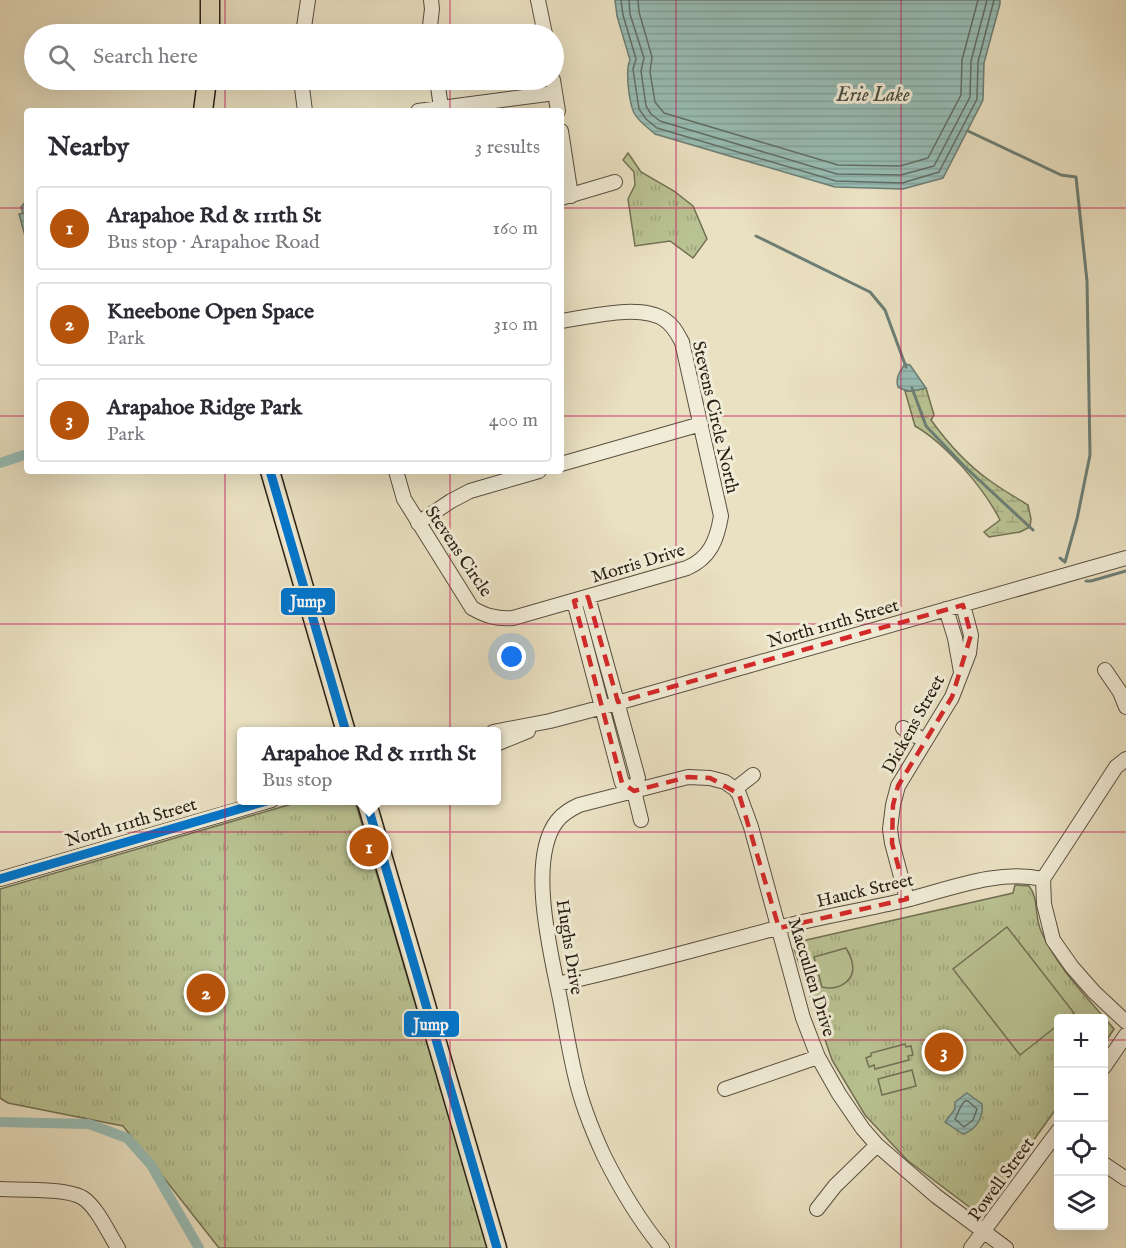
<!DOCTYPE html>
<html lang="en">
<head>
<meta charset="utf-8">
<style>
  :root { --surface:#fff; --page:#f7f7f7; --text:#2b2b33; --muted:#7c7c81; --line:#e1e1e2; --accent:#b45309 }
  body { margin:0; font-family:"IM FELL English",serif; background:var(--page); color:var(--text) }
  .controls { position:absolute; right:18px; bottom:18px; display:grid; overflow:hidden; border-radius:6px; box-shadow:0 6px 24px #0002 }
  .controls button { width:54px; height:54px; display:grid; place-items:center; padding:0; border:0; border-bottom:2px solid var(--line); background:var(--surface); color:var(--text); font:30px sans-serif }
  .you { position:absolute; left:512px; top:657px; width:21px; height:21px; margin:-15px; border:4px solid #fff; border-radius:50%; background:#1a73e8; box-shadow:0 0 0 9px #1a73e833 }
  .badge { display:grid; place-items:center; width:39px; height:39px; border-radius:50%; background:var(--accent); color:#fff; font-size:20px; font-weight:700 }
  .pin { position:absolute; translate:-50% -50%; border:3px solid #fff; box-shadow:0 2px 6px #0006 }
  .popup { position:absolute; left:237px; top:727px; width:264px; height:78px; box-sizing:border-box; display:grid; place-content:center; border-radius:6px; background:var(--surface); filter:drop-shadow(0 2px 4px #0005); font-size:20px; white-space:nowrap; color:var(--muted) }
  .popup b { font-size:22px; color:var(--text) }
  .popup::after { content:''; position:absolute; left:50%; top:100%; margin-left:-12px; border:12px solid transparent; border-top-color:var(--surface) }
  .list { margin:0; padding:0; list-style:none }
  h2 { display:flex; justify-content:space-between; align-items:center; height:78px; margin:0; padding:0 24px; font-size:26px }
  h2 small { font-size:20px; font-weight:400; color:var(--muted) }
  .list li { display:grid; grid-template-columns:39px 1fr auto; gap:18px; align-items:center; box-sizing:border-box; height:84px; margin:0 12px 12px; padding:0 12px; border:2px solid var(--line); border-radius:6px }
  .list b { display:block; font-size:22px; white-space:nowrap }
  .list p { margin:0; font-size:20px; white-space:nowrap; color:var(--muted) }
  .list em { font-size:20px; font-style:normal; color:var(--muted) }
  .icon { flex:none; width:33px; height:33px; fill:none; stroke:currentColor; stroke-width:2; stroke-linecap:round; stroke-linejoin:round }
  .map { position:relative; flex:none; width:1126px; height:1248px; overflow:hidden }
  .search { position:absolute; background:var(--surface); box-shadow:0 6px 24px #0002; left:24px; top:24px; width:540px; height:66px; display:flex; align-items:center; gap:15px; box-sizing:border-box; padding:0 21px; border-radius:33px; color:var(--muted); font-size:22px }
  .panel { position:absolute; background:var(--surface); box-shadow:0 6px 24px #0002; left:24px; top:108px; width:540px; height:366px; border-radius:6px }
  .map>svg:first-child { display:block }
  .grass { fill:url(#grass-tufts); stroke:#727154; stroke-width:1.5 }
  .wetland { fill:url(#wetland-marsh); stroke:#727154; stroke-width:1.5 }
  .pitch { fill:#b9c292; stroke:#727154; stroke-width:1.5 }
  .water { fill:url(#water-rules); stroke:#6c7e75; stroke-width:1.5 }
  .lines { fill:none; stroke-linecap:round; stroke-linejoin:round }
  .shore { stroke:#616e66; stroke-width:1.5 }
  .stream { stroke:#6c7e75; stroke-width:3 }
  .canal { stroke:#98bdb5; stroke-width:10 }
  .minor-casing { stroke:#5a5041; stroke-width:16 }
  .major-casing { stroke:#2a2016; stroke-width:21 }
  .minor { stroke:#f1ecd7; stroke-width:14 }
  .major { stroke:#eae1c2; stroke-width:18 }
  .bus-1-casing { stroke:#f1ecd7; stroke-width:14 }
  .bus-1 { stroke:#0076ce; stroke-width:9 }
  .marked { fill:none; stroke:#d62828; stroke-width:4.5; stroke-dasharray:12 8; stroke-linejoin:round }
  .grid { fill:none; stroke:#c2185b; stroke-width:1.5; stroke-opacity:0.55 }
  .labels { text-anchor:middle; stroke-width:6; stroke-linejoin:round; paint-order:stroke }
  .street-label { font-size:18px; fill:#2a2016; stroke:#f1ecd7 }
  .water-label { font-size:20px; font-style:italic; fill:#4b4f46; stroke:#f1ecd7 }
  .line-badge { stroke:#f1ecd7; stroke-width:2 }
  .badge-label { font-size:16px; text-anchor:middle; font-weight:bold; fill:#fff }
</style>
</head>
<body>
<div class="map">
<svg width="1126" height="1248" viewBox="0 0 1126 1248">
  <defs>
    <pattern id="grass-tufts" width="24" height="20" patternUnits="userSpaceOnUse" patternTransform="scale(1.5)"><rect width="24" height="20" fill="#b9c292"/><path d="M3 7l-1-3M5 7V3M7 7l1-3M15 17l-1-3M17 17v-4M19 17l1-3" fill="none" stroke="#9fa67d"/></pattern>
    <pattern id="wetland-marsh" width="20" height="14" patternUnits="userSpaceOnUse" patternTransform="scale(1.5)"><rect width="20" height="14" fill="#b9c292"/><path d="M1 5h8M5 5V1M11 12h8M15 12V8" fill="none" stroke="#9fa67d"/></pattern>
    <pattern id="water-rules" width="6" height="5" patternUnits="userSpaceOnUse" patternTransform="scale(1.5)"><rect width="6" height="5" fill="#98bdb5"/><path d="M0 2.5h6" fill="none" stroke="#83a29b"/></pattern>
  </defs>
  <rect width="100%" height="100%" fill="#eae1c2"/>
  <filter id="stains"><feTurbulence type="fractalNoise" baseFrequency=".00333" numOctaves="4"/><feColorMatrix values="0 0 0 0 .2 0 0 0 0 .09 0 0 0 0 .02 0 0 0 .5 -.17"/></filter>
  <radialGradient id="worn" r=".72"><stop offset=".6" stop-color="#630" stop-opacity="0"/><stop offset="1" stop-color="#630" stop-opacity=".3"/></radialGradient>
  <path class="grass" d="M 628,153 L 641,172 L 674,191 L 693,206 L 707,239 L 693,258 L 670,241 L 635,246 L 628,199 L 635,185 L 634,172 L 623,160 Z
    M 302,801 L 355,801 L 488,1248 L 219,1248 L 123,1126 L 8,1103 L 0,1098 L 0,889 Z
    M 1015,885 L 1029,886 C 1039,898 1034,916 1041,931 C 1057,968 1089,999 1114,1029 L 1104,1044 L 1104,1018 L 1058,1018 L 1058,1106 L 980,1215 L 907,1160 L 865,1115 L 832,1060 L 794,949 L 802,941 L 1013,893 Z"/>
  <path class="wetland" d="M 926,388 L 934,415 L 931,420 C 947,442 966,464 989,480 C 1001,489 1015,497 1028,505 L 1031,519 L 1030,527 L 1020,532 L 989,537 L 984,532 L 1000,520 C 984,488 945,443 915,426 L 905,391 L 913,391 Z"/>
  <path class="pitch" d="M 1007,927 L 1074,1013 L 1067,1018 L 1058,1018 L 1058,1025 L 1020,1055 L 953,969 Z
    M 846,948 C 848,952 851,957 852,962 C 857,981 838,991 822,987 L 814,957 Z
    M 905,1044 L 906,1047 L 911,1046 L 913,1055 L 908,1056 L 909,1060 L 875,1069 L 874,1065 L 869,1067 L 866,1058 L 871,1056 L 871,1053 Z
    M 912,1070 L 916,1086 L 882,1095 L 878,1079 Z"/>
  <path class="water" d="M 615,0 L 1000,0 L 1000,4 L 984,63 L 983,100 L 943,178 L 903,189 L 835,187 L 655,134 C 647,127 639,122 634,113 C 629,102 625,70 630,60 L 617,16 Z
    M 27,200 L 27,235 L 25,236 L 19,214 L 23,213 L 21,207 Z
    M 905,364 L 910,365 L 926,388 C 915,391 908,393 898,387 C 895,378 900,371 905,364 Z
    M 967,1093 L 982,1104 C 984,1117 976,1130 963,1134 L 945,1122 L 955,1109 L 955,1102 Z"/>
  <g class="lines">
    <path class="shore" d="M 621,0 L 623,15 L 636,59 L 633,69 L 639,109 L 646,119 L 657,128 L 836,181 L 902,183 L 939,172 L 977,99 L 978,62 L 994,0
      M 629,0 L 630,14 L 644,58 L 641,71 L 646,106 L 651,114 L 660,121 L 837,174 L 901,175 L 934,166 L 970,97 L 971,61 L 987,0
      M 638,0 L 639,12 L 652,57 L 650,72 L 655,102 L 664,113 L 838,165 L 900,166 L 928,158 L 961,95 L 962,60 L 978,0
      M 965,1101 L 968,1101 L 977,1109 L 973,1120 L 964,1127 L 955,1119 C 958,1114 960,1105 965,1101 Z"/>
    <path class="stream" d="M 968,131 L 1061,175 L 1076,177 L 1087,281 L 1090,455 L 1077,519 L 1065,562 L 1060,558
      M 756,236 L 870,292 L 885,310 L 906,367
      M 912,388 L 926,426 L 964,466 L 1033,530
      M 1086,581 L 1091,581 L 1126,571"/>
    <path class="canal" d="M 0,463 L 27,454
      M 0,1122 L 89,1124 L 127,1138 L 151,1165 L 199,1248"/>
    <defs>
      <path id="minor" d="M 538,0 L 545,34
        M 303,34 L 308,0
        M 429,34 L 432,9 L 431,0
        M 301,80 L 305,111
        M 437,80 L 441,107
        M 553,80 L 558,111
        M 418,111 L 555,93
        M 561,131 L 571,196
        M 561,198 L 615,182
        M 561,464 L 701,424
        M 396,471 L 404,499 L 472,608 C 486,616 496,619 513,618 L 687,568 C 710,558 717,540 721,516 L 682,342 C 677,333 673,325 665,320 C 641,303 589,317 561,321
        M 418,523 L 451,501 L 470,491 L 539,471
        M 588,597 L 638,778 L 634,791 L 641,820
        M 574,601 L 622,783 L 634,791
        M 946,609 L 955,638 L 961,672
        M 1105,670 L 1120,692 L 1126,707
        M 903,728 L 925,741
        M 493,732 L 550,721 L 603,707 L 1126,558
        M 496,744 L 528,731
        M 1126,759 L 1116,767 L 1043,879 L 1044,904 L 1053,940 L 1072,967 L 1094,992 L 1126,1022
        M 735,789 L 753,775
        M 0,879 L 272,800
        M 907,899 L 892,843 L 890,829 L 893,805 L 898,786 L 952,697 L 969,653 L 971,635 L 963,605
        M 557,984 C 631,968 704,947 777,928 C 820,917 863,910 906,900 C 950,889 997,869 1043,879
        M 1104,1067 L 1126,1035
        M 725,1089 L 818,1057
        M 1104,1164 L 1126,1179
        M 0,1189 C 20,1190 68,1188 83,1198 C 97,1207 109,1234 118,1248
        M 817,1209 L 835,1186 L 877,1145
        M 662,1248 C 639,1220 620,1188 604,1156 C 592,1130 581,1102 575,1075 C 569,1050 565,1024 560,999 C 551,954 527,860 557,821 C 563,813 571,809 579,805 L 688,777 L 710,778 L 725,782 L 735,789 L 739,794 L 751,827 L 803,1018 L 818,1057 L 839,1094 L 863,1129 L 877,1145 L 936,1196 L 1006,1248
        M 971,1248 L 1058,1131"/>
      <path id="major" d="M 210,34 L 210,0
        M 203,111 L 207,80
        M 270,471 L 346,732
        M 366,800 L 497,1248"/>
    </defs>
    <use href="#minor" class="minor-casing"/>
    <use href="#major" class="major-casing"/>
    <use href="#minor" class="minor"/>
    <use href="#major" class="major"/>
    <defs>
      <path id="bus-1" d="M 270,471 L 346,732
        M 366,800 L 497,1248
        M 0,879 L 270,800"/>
    </defs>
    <use href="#bus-1" class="bus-1-casing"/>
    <use href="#bus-1" class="bus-1"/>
  </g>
  <path class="marked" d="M 588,597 L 618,702 L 963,605 L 971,635 L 952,697 L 898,786 L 893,805 L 892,843 L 907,899 L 779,928 L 739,794 L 710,778 L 688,777 L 634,791 L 622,783 L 574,601 Z"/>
  <path class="grid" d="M 225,0 L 225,34M 450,0 L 450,34M 676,0 L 676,1248M 901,0 L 901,1248M 225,80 L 225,111M 450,80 L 450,111M 0,208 L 27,208M 561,208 L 1126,208M 0,416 L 27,416M 561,416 L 1126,416M 225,471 L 225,1248M 450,471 L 450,1248M 0,624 L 1126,624M 0,832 L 1126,832M 0,1040 L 1058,1040M 1104,1040 L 1126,1040"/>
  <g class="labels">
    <g class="street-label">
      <text transform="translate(716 417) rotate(77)" y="6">Stevens Circle North</text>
      <text transform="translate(459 551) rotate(56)" y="6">Stevens Circle</text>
      <text transform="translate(638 563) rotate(-17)" y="6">Morris Drive</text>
      <text transform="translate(833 623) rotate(-16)" y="6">North 111th Street</text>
      <text transform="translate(913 724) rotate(-61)" y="6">Dickens Street</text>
      <text transform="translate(131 822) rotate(-16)" y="6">North 111th Street</text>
      <text transform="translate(865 890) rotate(-13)" y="6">Hauck Street</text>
      <text transform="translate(570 947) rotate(81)" y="6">Hughs Drive</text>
      <text transform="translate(812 977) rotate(73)" y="6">Maccullen Drive</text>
      <text transform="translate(1001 1179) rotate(-54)" y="6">Powell Street</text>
    </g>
    <g class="water-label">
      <text x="873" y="101">Erie Lake</text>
    </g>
  </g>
  <g class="line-badge">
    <rect x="280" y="587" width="56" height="29" rx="6" fill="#0076ce"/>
    <rect x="403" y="1010" width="57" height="28" rx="6" fill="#0076ce"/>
  </g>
  <g class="badge-label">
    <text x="308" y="607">Jump</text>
    <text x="431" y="1030">Jump</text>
  </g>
  <rect width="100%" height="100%" filter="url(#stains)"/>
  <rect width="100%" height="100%" fill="url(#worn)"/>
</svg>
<div class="controls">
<button>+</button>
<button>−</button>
<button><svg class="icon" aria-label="locate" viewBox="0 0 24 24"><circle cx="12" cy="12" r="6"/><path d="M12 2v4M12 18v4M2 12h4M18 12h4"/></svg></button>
<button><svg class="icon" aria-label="layers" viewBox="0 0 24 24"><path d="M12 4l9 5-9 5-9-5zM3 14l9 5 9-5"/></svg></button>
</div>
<div class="you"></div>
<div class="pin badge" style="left:369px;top:847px">1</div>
<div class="popup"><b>Arapahoe Rd &amp; 111th St</b>Bus stop</div>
<div class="pin badge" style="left:206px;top:993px">2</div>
<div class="pin badge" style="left:944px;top:1052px">3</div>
<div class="search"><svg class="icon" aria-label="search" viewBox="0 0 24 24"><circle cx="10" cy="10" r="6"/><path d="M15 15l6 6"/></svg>Search here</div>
<section class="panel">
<h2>Nearby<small>3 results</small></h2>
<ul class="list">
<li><span class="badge">1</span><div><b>Arapahoe Rd &amp; 111th St</b><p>Bus stop · Arapahoe Road</p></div><em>160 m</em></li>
<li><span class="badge">2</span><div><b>Kneebone Open Space</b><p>Park</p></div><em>310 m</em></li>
<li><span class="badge">3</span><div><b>Arapahoe Ridge Park</b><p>Park</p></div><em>400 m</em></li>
</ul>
</section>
</div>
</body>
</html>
